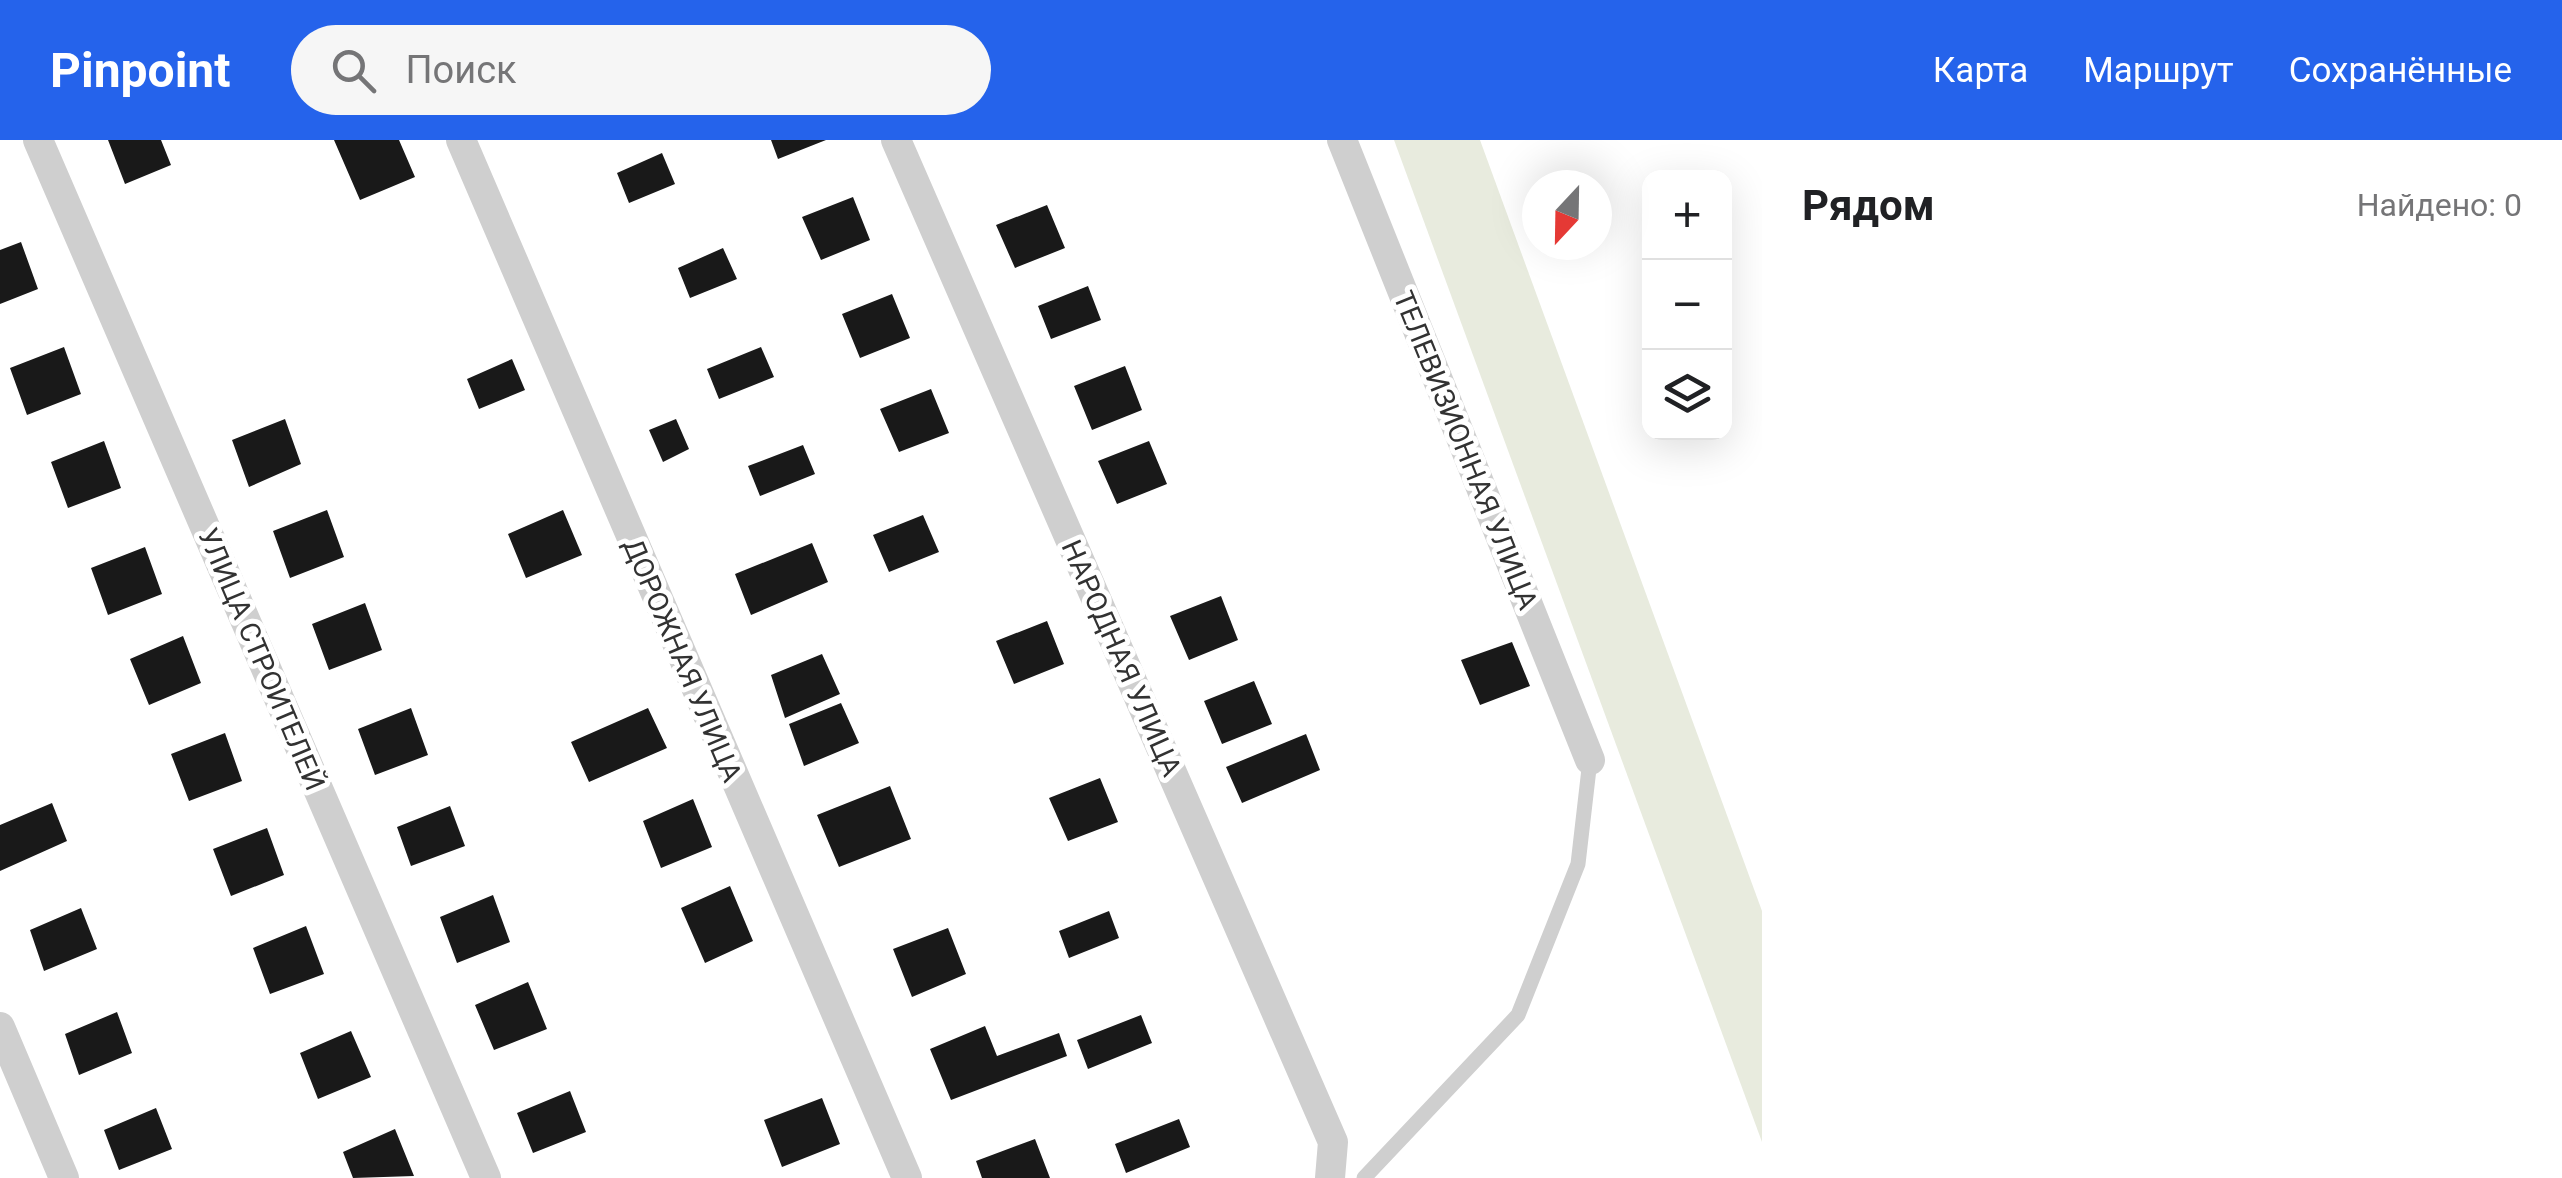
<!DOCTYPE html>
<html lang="ru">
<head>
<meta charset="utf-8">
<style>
  :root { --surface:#fff; --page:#f6f6f6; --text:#202124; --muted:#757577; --line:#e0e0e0; --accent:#2563eb }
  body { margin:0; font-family:Roboto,sans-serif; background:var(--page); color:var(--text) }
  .controls { position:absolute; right:30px; top:30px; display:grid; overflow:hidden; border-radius:20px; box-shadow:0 10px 40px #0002 }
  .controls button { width:90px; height:90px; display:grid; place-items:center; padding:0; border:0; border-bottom:2px solid var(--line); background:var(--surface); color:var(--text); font:50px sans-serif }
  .compass { position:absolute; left:1522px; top:30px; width:90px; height:90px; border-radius:50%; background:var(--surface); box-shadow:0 10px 40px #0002; rotate:202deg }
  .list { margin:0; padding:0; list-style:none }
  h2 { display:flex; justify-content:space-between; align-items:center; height:130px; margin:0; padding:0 40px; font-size:42px }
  h2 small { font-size:32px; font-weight:400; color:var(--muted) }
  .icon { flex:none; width:55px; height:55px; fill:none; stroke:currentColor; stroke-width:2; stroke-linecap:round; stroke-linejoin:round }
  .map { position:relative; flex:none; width:1762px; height:1038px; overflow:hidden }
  header { display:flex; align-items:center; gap:60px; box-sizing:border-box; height:140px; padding:0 50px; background:var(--accent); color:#fff }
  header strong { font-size:48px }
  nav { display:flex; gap:55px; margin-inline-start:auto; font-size:35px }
  .search { width:700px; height:90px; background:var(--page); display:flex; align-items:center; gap:25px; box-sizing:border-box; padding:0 35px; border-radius:55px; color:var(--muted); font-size:38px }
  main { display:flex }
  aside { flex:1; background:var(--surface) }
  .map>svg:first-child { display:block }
  .green { fill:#e8ebde }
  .building { fill:#191919 }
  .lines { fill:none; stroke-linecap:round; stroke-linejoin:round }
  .service { stroke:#cfcfcf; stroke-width:15 }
  .minor { stroke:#cfcfcf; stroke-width:30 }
  .labels { text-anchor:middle; stroke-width:10; stroke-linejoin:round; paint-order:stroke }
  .street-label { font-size:28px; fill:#323232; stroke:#fff }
</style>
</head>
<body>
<header>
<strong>Pinpoint</strong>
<div class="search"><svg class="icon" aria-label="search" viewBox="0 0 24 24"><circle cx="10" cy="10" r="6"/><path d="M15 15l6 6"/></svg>Поиск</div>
<nav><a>Карта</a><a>Маршрут</a><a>Сохранённые</a></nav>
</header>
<main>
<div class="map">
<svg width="1762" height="1038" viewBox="0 0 1762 1038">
  <rect width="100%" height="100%" fill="#fff"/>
  <path class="green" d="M 1394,0 L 1480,0 L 1762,771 L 1762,1002 Z"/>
  <path class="building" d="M 108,0 L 161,0 L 171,25 L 125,44 Z
    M 334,0 L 399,0 L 415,37 L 360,60 Z
    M 771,0 L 826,0 L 778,19 Z
    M 662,13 L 675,44 L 629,63 L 617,33 Z
    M 853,57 L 870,100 L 821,120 L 802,77 Z
    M 1047,65 L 1065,108 L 1015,128 L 996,85 Z
    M 21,102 L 38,149 L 0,164 L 0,110 Z
    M 723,108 L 737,139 L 690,158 L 678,128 Z
    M 1088,146 L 1101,180 L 1051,199 L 1038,166 Z
    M 892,154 L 910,198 L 860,218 L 842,174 Z
    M 64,207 L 81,254 L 27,275 L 10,228 Z
    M 761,207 L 774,237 L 719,259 L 707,229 Z
    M 512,219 L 525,250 L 479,269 L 467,239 Z
    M 1125,226 L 1142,270 L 1092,290 L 1074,246 Z
    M 931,249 L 949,293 L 899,312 L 880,269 Z
    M 285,279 L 301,324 L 249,347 L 232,300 Z
    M 676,279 L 689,309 L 663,322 L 649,290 Z
    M 104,301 L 121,348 L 68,368 L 51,322 Z
    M 1149,301 L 1167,344 L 1117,364 L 1098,321 Z
    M 803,305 L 815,334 L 760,356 L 748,326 Z
    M 327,370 L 344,417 L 290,438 L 273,391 Z
    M 563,370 L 582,415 L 526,438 L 508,394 Z
    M 923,375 L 939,412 L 889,432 L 873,395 Z
    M 812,403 L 828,442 L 751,475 L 735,434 Z
    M 145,407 L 162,454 L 108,475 L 91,428 Z
    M 1221,456 L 1238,500 L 1189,520 L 1170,476 Z
    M 365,463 L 382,510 L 329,530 L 312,484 Z
    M 1047,481 L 1064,524 L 1014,544 L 996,501 Z
    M 183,496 L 201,543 L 149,565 L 130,519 Z
    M 1512,502 L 1530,546 L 1480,565 L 1461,520 Z
    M 822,514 L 840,554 L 785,578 L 771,535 Z
    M 1254,541 L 1272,584 L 1222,604 L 1204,561 Z
    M 841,563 L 859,603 L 804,626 L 789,584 Z
    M 411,568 L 428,615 L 375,635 L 358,589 Z
    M 648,568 L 667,608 L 589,642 L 571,602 Z
    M 225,593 L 242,641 L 189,661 L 171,614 Z
    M 1306,594 L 1320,630 L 1242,663 L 1226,627 Z
    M 1100,638 L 1118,682 L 1068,701 L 1049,658 Z
    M 890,646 L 911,699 L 839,727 L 817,675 Z
    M 693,659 L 712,707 L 661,728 L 643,681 Z
    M 52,663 L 67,701 L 0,731 L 0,685 Z
    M 450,666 L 465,706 L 411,726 L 397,687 Z
    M 267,688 L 284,735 L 231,756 L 213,709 Z
    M 730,746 L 753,801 L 705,823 L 681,768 Z
    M 493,755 L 510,802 L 457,823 L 440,777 Z
    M 81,768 L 97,809 L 44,831 L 30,790 Z
    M 1109,771 L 1119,798 L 1069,818 L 1059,791 Z
    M 306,786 L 324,834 L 270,854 L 253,808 Z
    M 948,788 L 966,834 L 912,857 L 893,809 Z
    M 528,842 L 547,889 L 494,910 L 475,865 Z
    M 117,872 L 132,913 L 79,935 L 65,894 Z
    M 1141,875 L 1152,903 L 1088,929 L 1077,900 Z
    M 985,886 L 997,916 L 1059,893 L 1067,916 L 951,960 L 930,909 Z
    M 351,891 L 371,937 L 318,959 L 300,913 Z
    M 570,951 L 586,992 L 533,1013 L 517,973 Z
    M 822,958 L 840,1004 L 782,1027 L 764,980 Z
    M 156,968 L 172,1009 L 119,1030 L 104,990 Z
    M 1179,979 L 1190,1007 L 1126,1033 L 1115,1004 Z
    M 395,989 L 414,1036 L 353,1038 L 343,1012 Z
    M 1035,999 L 1050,1038 L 982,1038 L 976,1021 Z"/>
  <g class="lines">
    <path class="service" d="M 1364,1038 L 1518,875 L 1578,724 L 1590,620"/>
    <path class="minor" d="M 38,0 L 486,1038
      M 461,0 L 907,1038
      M 896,0 L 1333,1002 L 1330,1038
      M 1342,0 L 1590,620
      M 0,887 L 64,1038"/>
  </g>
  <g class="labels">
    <g class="street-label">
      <text transform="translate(1466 310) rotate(68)" y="10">ТЕЛЕВИЗИОННАЯ УЛИЦА</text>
      <text transform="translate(1122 518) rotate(66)" y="10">НАРОДНАЯ УЛИЦА</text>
      <text transform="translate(262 519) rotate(67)" y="10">УЛИЦА СТРОИТЕЛЕЙ</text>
      <text transform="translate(683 520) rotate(67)" y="10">ДОРОЖНАЯ УЛИЦА</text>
    </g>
  </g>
</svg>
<div class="controls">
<button>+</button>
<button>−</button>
<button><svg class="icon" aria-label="layers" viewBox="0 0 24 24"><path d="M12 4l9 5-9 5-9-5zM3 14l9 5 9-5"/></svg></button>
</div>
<svg class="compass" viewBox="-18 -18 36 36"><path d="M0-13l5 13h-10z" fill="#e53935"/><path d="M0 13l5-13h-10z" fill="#757577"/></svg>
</div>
<aside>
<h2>Рядом<small>Найдено: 0</small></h2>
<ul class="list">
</ul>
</aside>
</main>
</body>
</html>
